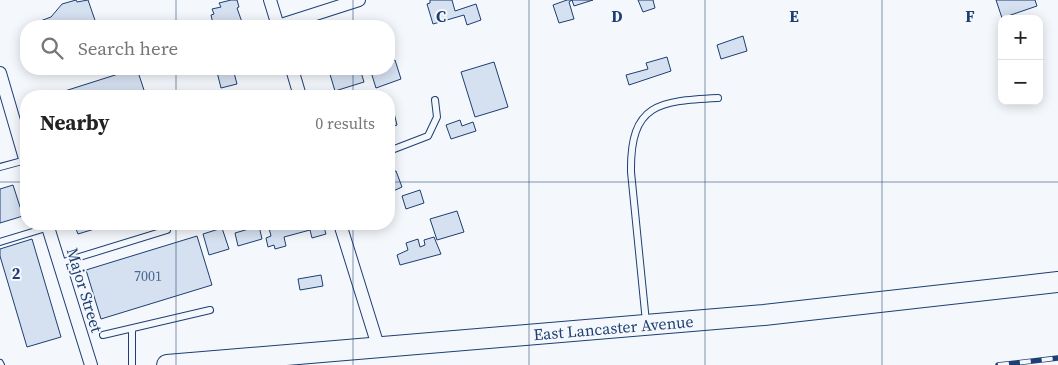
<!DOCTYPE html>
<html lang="en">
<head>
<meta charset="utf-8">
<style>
  :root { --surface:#fff; --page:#f2f2f2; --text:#222; --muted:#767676; --line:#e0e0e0 }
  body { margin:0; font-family:"Source Serif 4",serif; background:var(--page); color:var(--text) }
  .controls { position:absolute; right:15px; top:15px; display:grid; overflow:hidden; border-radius:10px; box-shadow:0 2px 12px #0003 }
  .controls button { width:45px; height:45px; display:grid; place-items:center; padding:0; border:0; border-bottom:1px solid var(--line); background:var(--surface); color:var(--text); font:25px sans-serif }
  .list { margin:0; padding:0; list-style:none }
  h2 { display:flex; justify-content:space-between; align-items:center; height:65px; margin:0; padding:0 20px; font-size:21px }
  h2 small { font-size:16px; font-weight:400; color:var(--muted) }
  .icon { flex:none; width:28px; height:28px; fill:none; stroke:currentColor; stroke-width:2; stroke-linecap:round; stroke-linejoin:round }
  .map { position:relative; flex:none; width:1058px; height:365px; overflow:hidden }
  .search { position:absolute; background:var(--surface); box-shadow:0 2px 12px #0003; left:20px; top:20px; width:375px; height:55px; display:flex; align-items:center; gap:12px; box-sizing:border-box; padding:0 18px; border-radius:20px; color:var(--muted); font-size:19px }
  .panel { position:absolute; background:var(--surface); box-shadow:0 2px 12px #0003; left:20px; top:90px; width:375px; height:140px; border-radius:20px }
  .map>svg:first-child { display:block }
  .building { fill:#d5e0f0; stroke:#1d3f73 }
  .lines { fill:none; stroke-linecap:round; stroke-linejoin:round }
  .service-casing { stroke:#1d3f73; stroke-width:8 }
  .minor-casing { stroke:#1d3f73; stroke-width:14 }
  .primary-casing { stroke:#1d3f73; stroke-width:22 }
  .service { stroke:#f4f7fb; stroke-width:6 }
  .minor { stroke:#f4f7fb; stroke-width:12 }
  .primary { stroke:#f4f7fb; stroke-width:20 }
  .rail-casing { stroke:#1d3f73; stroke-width:5.5 }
  .rail { stroke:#f4f7fb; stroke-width:4; stroke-dasharray:11; stroke-linecap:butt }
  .grid { fill:none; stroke:#1d3f73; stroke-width:1; stroke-opacity:0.55 }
  .labels { text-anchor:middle; stroke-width:4; stroke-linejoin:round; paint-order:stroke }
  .number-label { font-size:14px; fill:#4b6792 }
  .street-label { font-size:16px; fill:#1d3f73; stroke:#f4f7fb }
  .grid-label { font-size:16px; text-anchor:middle; font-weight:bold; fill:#1d3f73; stroke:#f4f7fb; stroke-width:4; stroke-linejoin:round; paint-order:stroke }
</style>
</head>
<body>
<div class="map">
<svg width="1058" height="365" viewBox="0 0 1058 365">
  <rect width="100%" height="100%" fill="#f4f7fb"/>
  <path class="building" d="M 76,0 L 77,2 L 88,0 L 97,26 L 27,26 L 51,17 L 62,4 Z
    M 231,0 L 237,0 L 239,7 L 237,8 L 243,25 L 221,26 L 220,22 L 213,24 L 211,15 L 214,14 L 212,9 L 221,7 L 219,3 Z
    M 430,0 L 452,0 L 455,11 L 476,4 L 481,20 L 467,25 L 464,15 L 433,24 L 427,4 L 430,3 Z
    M 567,0 L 593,0 L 574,6 L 572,0 L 569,2 L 574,19 L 559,23 L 553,5 Z
    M 638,0 L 653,0 L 655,8 L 643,12 Z
    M 996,0 L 1035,0 L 1037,6 L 1002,18 Z
    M 743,36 L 747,51 L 721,59 L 717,45 Z
    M 667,57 L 671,71 L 629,85 L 626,75 L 648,69 L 646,63 Z
    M 395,60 L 401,79 L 376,88 L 370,69 L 389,69 L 389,62 Z
    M 494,62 L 508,107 L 475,117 L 461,72 Z
    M 134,69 L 137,69 L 146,96 L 49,96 Z
    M 233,69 L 237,84 L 221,88 L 217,72 Z
    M 336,69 L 360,69 L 364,82 L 335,91 L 329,71 Z
    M 394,113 L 397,125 L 389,128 L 389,114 Z
    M 460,120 L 462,126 L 473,122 L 476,131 L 451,139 L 446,125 Z
    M 396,171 L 402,187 L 389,193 L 389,172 Z
    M 13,185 L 23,216 L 0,223 L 0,189 Z
    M 420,190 L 424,203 L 406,209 L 402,196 Z
    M 457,211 L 464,232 L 437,240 L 430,219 Z
    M 74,224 L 111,224 L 78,234 Z
    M 268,224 L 323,224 L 326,234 L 312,238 L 310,230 L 284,237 L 286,246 L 275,249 L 274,245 L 268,247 L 266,238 L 271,236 Z
    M 259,226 L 262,239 L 238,246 L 235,233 Z
    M 222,228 L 229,249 L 209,255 L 203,234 Z
    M 197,236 L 212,285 L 101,319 L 86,270 Z
    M 434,237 L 441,254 L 400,265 L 397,255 L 408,250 L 406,243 L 418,239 L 420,247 L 425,245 L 424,240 Z
    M 32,239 L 61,337 L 27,347 L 0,256 L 0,249 Z
    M 321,275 L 323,286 L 300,290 L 298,279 Z"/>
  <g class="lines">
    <defs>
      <path id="service" d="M 389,151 L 428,136 L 437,117 L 435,100
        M 0,167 L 26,160
        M 0,242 L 49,227
        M 60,263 L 167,230
        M 646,322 L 631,172 C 630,103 659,101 718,98
        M 103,335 L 210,310
        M 0,363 L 1,365
        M 132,365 L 132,329"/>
      <path id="minor" d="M 270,0 L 278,26
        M 278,26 L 359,0
        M 292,69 L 300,96
        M 0,73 L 26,162
        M 47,224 L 91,365
        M 340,224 L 379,349"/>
      <g id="primary">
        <path id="s1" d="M 167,365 L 764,315 L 1058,282"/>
      </g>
    </defs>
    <use href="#service" class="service-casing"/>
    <use href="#minor" class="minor-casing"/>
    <use href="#primary" class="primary-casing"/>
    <use href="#service" class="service"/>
    <use href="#minor" class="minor"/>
    <use href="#primary" class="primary"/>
    <defs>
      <path id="rail" d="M 998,365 L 1058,358"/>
    </defs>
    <use href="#rail" class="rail-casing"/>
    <use href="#rail" class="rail"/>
  </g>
  <path class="grid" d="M 176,0 L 176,26M 353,0 L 353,26M 529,0 L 529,365M 705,0 L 705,365M 882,0 L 882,365M 176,69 L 176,96M 353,69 L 353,96M 0,182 L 26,182M 389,182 L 1058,182M 176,224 L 176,365M 353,224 L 353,365"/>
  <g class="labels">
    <g class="number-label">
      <text x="148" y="281">7001</text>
    </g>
    <g class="street-label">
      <text transform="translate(85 290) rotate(73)" y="6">Major Street</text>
      <text dy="6" stroke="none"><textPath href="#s1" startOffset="448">East Lancaster Avenue</textPath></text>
    </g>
  </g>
  <g class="grid-label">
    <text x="441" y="22">C</text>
    <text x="617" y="22">D</text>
    <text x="794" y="22">E</text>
    <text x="970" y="22">F</text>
    <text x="16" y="279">2</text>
  </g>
</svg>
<div class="controls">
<button>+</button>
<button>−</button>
</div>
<div class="search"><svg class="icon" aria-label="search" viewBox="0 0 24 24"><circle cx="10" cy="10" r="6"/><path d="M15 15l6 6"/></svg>Search here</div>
<section class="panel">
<h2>Nearby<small>0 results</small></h2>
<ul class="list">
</ul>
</section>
</div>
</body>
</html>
